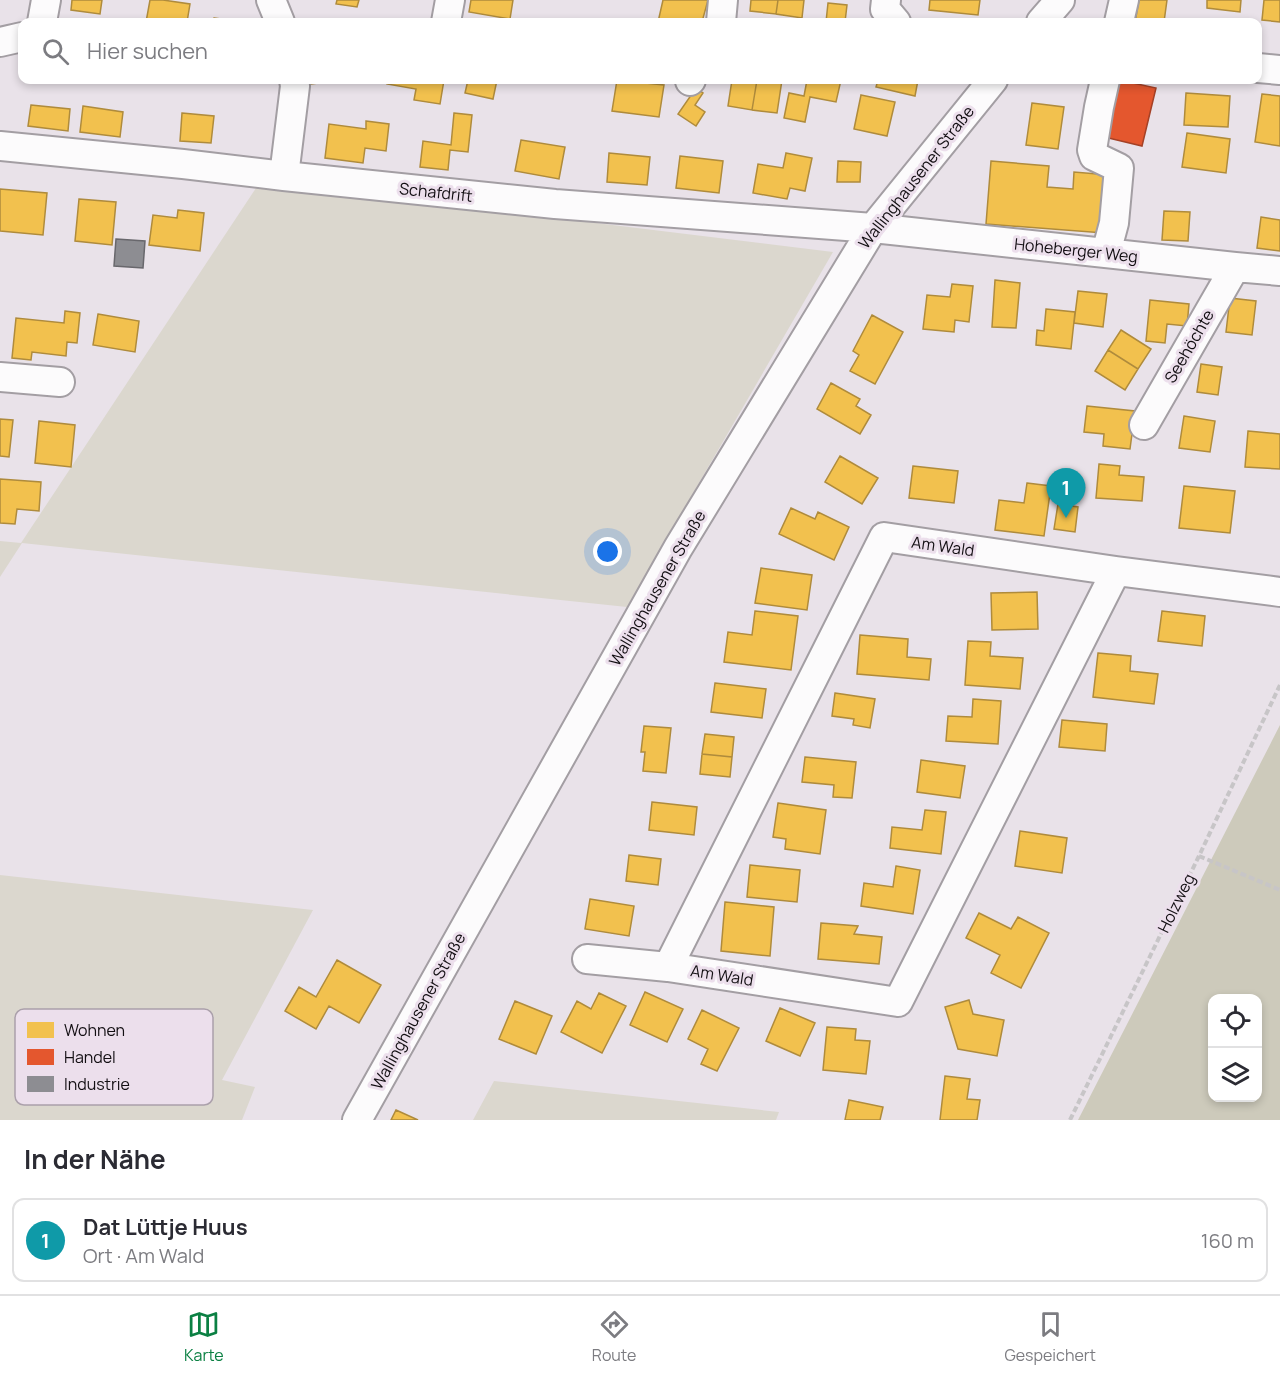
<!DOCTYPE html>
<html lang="de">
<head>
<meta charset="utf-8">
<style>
  :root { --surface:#fff; --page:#f2f2f3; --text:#2b2b33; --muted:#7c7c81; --line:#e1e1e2; --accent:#0b8043 }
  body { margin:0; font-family:Manrope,sans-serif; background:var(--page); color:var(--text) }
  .controls { position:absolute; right:18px; bottom:18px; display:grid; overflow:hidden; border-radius:12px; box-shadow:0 3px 9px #0003 }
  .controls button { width:54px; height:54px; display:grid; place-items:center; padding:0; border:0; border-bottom:2px solid var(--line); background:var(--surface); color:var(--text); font:30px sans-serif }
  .you { position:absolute; left:608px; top:552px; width:21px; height:21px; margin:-15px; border:4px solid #fff; border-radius:50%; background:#1a73e8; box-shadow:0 0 0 9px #1a73e833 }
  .badge { display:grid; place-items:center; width:39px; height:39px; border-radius:50%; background:var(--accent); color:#fff; font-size:20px; font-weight:700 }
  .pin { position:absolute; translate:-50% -50px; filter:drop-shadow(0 2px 3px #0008) }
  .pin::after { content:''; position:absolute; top:32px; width:21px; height:18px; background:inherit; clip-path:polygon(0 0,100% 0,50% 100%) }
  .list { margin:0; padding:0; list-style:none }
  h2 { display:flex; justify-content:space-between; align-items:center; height:78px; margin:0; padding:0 24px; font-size:26px }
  h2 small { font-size:20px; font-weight:400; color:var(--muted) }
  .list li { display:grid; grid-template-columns:39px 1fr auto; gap:18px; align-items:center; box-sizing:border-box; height:84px; margin:0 12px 12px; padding:0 12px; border:2px solid var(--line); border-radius:12px }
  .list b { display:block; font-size:22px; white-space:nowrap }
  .list p { margin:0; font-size:20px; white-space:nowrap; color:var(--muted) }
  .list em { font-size:20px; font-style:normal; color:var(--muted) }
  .icon { flex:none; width:33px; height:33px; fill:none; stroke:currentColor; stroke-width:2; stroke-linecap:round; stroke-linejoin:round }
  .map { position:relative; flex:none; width:1280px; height:1120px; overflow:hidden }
  .search { position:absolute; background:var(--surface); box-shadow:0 3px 9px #0003; left:18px; right:18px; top:18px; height:66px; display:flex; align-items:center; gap:15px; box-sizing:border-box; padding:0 21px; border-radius:12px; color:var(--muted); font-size:22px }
  .sheet { height:174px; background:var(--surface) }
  nav { display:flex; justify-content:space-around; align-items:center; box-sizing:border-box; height:84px; border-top:2px solid var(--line); background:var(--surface); font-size:16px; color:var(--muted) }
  nav a { display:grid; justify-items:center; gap:3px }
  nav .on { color:var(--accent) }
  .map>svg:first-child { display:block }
  .green { fill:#dbd7ce }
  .forest { fill:#cdcabb; fill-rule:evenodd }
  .homes { fill:#f2c14e; stroke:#af8b3c; stroke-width:1.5 }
  .shops { fill:#e4572e; stroke:#a54126; stroke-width:1.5 }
  .industry { fill:#8d8d92; stroke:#68676c; stroke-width:1.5 }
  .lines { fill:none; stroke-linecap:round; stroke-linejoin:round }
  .minor-casing { stroke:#a39ea3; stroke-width:32 }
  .path { stroke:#c7c5c7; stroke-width:4; stroke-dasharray:6 3; stroke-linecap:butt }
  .minor { stroke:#fcfbfc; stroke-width:28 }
  .labels { text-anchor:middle; stroke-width:6; stroke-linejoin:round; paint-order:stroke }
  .street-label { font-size:16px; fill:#120e12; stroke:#ecdfec }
  .key { fill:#ecdfec; stroke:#aba0ab; stroke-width:1.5 }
  .key-label { font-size:16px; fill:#120e12 }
</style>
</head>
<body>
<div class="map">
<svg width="1280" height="1120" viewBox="0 0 1280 1120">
  <rect width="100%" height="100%" fill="#e9e2e9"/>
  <path class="green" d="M 260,182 L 833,252 L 627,607 L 22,543 L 0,577 L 0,541 L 21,543 Z
    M 0,875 L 313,910 L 222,1080 L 255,1087 L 242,1120 L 0,1120 Z
    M 494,1081 L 779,1112 L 776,1120 L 473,1120 Z"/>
  <path class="forest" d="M 1280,725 L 1280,1120 L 1078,1120 ZM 1212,998 L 1258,998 L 1258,1098 L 1212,1098 Z"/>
  <path class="homes" d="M 72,0 L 102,0 L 100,14 L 71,10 Z
    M 150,0 L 163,0 L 190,4 L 187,22 L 146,22 Z
    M 337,0 L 359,0 L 357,7 L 336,4 Z
    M 471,0 L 513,0 L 510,19 L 469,12 Z
    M 663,0 L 708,0 L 702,22 L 658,22 Z
    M 751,0 L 778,0 L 776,14 L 750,11 Z
    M 778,0 L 804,0 L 802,18 L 776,14 Z
    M 930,0 L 980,0 L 978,15 L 929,10 Z
    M 1139,0 L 1167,0 L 1164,22 L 1135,22 Z
    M 1207,0 L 1241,0 L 1240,12 L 1207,8 Z
    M 1264,0 L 1280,0 L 1280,22 L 1262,20 Z
    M 828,3 L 847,5 L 845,22 L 826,22 Z
    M 214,18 L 242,22 L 213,22 Z
    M 311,80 L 343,80 L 311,84 Z
    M 388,80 L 444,80 L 440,104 L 414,100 L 416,89 L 387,84 Z
    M 468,80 L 497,80 L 493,99 L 465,93 Z
    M 617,80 L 664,85 L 659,117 L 612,111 Z
    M 732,80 L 757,80 L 752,110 L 728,106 Z
    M 757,80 L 782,80 L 777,113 L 752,110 Z
    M 807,80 L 841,80 L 836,102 L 810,97 L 805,122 L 784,118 L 789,93 L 804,96 Z
    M 878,80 L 918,80 L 915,96 L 876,87 Z
    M 696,88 L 703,93 L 695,105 L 705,112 L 696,126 L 678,114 Z
    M 1186,93 L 1230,96 L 1228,127 L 1184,125 Z
    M 1262,94 L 1280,96 L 1280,146 L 1255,142 Z
    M 861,95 L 895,102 L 887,136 L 854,129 Z
    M 1032,103 L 1064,107 L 1058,149 L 1026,145 Z
    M 31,105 L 70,109 L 68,131 L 28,126 Z
    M 83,106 L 123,112 L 120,137 L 80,132 Z
    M 182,113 L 214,116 L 211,143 L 180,141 Z
    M 454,113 L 472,115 L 468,152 L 450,150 L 448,170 L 420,167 L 423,141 L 451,145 Z
    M 366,121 L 389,124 L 386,151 L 365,148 L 363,163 L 325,158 L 329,124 L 366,129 Z
    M 1187,133 L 1230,139 L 1226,173 L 1182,167 Z
    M 521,140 L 565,147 L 559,179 L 515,171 Z
    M 609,153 L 650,157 L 647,185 L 607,182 Z
    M 786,153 L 812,158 L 805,191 L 790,188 L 787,199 L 753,193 L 758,164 L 783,168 Z
    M 680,156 L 723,161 L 719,193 L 676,188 Z
    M 838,161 L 861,162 L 860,182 L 837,182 Z
    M 991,161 L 1049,166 L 1047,187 L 1073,189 L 1074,172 L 1109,175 L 1104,233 L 986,224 Z
    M 0,189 L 47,193 L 43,235 L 0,231 Z
    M 79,199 L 116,202 L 112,245 L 75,241 Z
    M 178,210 L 204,213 L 200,251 L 149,245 L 153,215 L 177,218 Z
    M 1164,211 L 1190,212 L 1188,241 L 1162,240 Z
    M 1261,217 L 1280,220 L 1280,251 L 1257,248 Z
    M 995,280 L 1020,283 L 1016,328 L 992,327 Z
    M 952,284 L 973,286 L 969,322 L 955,320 L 954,332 L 923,329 L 927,295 L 950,297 Z
    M 1078,291 L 1107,294 L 1103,327 L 1074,323 Z
    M 1230,298 L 1256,301 L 1252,335 L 1226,332 Z
    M 1150,300 L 1189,304 L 1187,326 L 1167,324 L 1165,343 L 1146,341 Z
    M 1046,309 L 1075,312 L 1071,349 L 1036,345 L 1037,330 L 1044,331 Z
    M 65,311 L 80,313 L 77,343 L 67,342 L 66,356 L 32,352 L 31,360 L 12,358 L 16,318 L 64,323 Z
    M 98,314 L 139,321 L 135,352 L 93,345 Z
    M 872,315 L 903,332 L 875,384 L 850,371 L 859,355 L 853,351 Z
    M 1121,330 L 1151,349 L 1138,369 L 1108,350 Z
    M 1108,350 L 1138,369 L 1125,390 L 1095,371 Z
    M 1201,364 L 1222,367 L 1218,395 L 1197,392 Z
    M 831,383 L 860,399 L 856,406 L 871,415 L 860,434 L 817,409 Z
    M 1087,406 L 1135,411 L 1130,449 L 1103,446 L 1104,434 L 1084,432 Z
    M 1184,416 L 1215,421 L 1210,452 L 1179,448 Z
    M 0,419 L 13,420 L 9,457 L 0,456 Z
    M 39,421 L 75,425 L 71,467 L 35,463 Z
    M 1248,431 L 1280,434 L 1280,469 L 1245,467 Z
    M 840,456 L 878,478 L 862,504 L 825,482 Z
    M 1099,464 L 1120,466 L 1119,475 L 1144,477 L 1142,501 L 1096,498 Z
    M 913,466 L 958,471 L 954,503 L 909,498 Z
    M 0,479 L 41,482 L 39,511 L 17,509 L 15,524 L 0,523 Z
    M 1027,483 L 1051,486 L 1044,536 L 995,530 L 999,500 L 1024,503 Z
    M 1184,486 L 1235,491 L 1230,533 L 1179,528 Z
    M 1058,504 L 1078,507 L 1075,532 L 1054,529 Z
    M 791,508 L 815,519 L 818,512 L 849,527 L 834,560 L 779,534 Z
    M 761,568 L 812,575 L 807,610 L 755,603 Z
    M 1037,592 L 1038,629 L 992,630 L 991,593 Z
    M 755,611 L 798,616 L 791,670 L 724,662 L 728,632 L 752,635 Z
    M 1162,611 L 1205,616 L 1202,646 L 1158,641 Z
    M 860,635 L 908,639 L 907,657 L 931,659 L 929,680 L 857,674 Z
    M 968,641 L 991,642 L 990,656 L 1023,658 L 1020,689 L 965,685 Z
    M 1098,653 L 1131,656 L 1130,671 L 1158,674 L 1154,704 L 1093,697 Z
    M 715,683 L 766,689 L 762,718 L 711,712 Z
    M 835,693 L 875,699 L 870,728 L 853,725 L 854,719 L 832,716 Z
    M 973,699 L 1001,701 L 998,744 L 946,741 L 948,716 L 972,717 Z
    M 1062,720 L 1107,724 L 1105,751 L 1059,747 Z
    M 644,726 L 671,728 L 666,773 L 643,771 L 645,752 L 641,752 Z
    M 705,734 L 734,737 L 732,757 L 702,754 Z
    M 702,754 L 732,757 L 730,777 L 700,774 Z
    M 805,757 L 856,762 L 852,798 L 833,797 L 834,785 L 802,782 Z
    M 921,760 L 965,766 L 960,798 L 917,792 Z
    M 652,802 L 697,807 L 694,835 L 649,830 Z
    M 778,803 L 826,810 L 820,854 L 785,849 L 786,839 L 773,837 Z
    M 925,810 L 946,812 L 941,854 L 890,848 L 892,827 L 922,830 Z
    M 1020,831 L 1067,838 L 1062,873 L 1015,866 Z
    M 629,855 L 661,859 L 658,885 L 626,881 Z
    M 750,865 L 800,870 L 797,902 L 747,897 Z
    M 896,866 L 920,870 L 913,914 L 861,906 L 864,883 L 893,887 Z
    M 590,899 L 634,906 L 629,936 L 585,929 Z
    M 725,902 L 774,907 L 770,956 L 721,951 Z
    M 979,913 L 1011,929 L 1018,917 L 1049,933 L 1021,988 L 991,973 L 1000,955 L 966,938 Z
    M 821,923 L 858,926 L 854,934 L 882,937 L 879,964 L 818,959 Z
    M 337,960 L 381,985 L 359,1023 L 329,1006 L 316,1029 L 285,1011 L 299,987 L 316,997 Z
    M 645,992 L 683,1009 L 667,1042 L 630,1025 Z
    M 599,993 L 626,1006 L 602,1053 L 561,1032 L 577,1001 L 591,1009 Z
    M 969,1000 L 973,1014 L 1004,1020 L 997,1056 L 958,1049 L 945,1007 Z
    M 515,1001 L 552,1016 L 536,1054 L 499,1039 Z
    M 780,1008 L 815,1023 L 800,1056 L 766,1041 Z
    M 702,1010 L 739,1028 L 717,1071 L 701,1064 L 708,1049 L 688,1039 Z
    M 827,1027 L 856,1029 L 855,1040 L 870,1041 L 866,1074 L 823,1070 Z
    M 945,1076 L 970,1079 L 967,1099 L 980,1100 L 977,1120 L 940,1120 Z
    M 849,1100 L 883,1107 L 880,1120 L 845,1120 Z
    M 396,1110 L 418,1120 L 391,1120 Z"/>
  <path class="shops" d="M 1113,80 L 1119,80 L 1156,88 L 1142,146 L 1100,136 Z"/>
  <path class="industry" d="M 116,239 L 145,241 L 143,268 L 114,266 Z"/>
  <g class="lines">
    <defs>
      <path id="minor" d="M 271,0 L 280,22
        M 886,0 L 885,9 L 896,22
        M 42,22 L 46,0
        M 446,22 L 450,0
        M 721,22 L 723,0
        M 1041,22 L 1060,0
        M 1119,22 L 1124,0
        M 0,42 L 22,37
        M 1258,68 L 1280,70
        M 1105,80 L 1099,107 L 1092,150 L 1094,156 L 1119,168 L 1114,223 L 1106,253
        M 690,81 L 691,80
        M 0,146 L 183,164 L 284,176 L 555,204 L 873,228 L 1235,267 L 1280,271
        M 284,176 L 295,86 L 294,80
        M 0,377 L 60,382
        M 1144,425 L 1235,267
        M 1116,571 L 898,1002 L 668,967 L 884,537 L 1116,571 L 1280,592
        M 587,959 L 668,967
        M 357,1120 L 678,548 L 873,228 L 993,80"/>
    </defs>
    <use href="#minor" class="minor-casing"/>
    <path class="path" d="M 1199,856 L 1280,890
      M 1070,1120 L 1199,856 L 1280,685"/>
    <use href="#minor" class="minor"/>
  </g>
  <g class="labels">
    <g class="street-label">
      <text transform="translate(916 177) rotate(-52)" y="6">Wallinghausener Straße</text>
      <text transform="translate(436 192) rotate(6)" y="6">Schafdrift</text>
      <text transform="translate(1076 250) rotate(6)" y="6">Hoheberger Weg</text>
      <text transform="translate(1189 346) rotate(-60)" y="6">Seehöchte</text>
      <text transform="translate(943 546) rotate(8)" y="6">Am Wald</text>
      <text transform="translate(657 588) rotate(-60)" y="6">Wallinghausener Straße</text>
      <text transform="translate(1176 903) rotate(-64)" y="6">Holzweg</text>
      <text transform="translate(722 975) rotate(9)" y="6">Am Wald</text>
      <text transform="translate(418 1011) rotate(-61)" y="6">Wallinghausener Straße</text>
    </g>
  </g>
  <rect x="15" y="1009" width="198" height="96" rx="9" class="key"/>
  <rect x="27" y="1022" width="27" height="16" fill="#f2c14e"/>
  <rect x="27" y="1049" width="27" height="16" fill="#e4572e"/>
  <rect x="27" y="1076" width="27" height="16" fill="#8d8d92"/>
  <g class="key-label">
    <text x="64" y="1036">Wohnen</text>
    <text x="64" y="1063">Handel</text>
    <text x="64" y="1090">Industrie</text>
  </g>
</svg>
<div class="controls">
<button><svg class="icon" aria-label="locate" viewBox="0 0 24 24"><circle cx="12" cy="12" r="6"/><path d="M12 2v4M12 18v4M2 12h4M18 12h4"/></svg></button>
<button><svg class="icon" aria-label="layers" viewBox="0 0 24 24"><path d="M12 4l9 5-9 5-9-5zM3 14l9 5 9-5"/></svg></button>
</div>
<div class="you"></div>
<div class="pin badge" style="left:1066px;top:518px;background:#0f9aa8">1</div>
<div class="search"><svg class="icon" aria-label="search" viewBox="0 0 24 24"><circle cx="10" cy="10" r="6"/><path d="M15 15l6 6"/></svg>Hier suchen</div>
</div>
<section class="sheet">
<h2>In der Nähe<small></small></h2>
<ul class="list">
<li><span class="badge" style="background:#0f9aa8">1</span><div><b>Dat Lüttje Huus</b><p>Ort · Am Wald</p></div><em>160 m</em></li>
</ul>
</section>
<nav>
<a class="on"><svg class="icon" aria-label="map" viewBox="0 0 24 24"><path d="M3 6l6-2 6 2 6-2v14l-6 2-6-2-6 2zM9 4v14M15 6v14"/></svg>Karte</a>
<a><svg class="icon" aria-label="directions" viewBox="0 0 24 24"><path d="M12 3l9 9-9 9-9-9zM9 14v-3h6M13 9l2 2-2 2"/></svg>Route</a>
<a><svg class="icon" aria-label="saved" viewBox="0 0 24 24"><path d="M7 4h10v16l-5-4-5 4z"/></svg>Gespeichert</a>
</nav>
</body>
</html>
